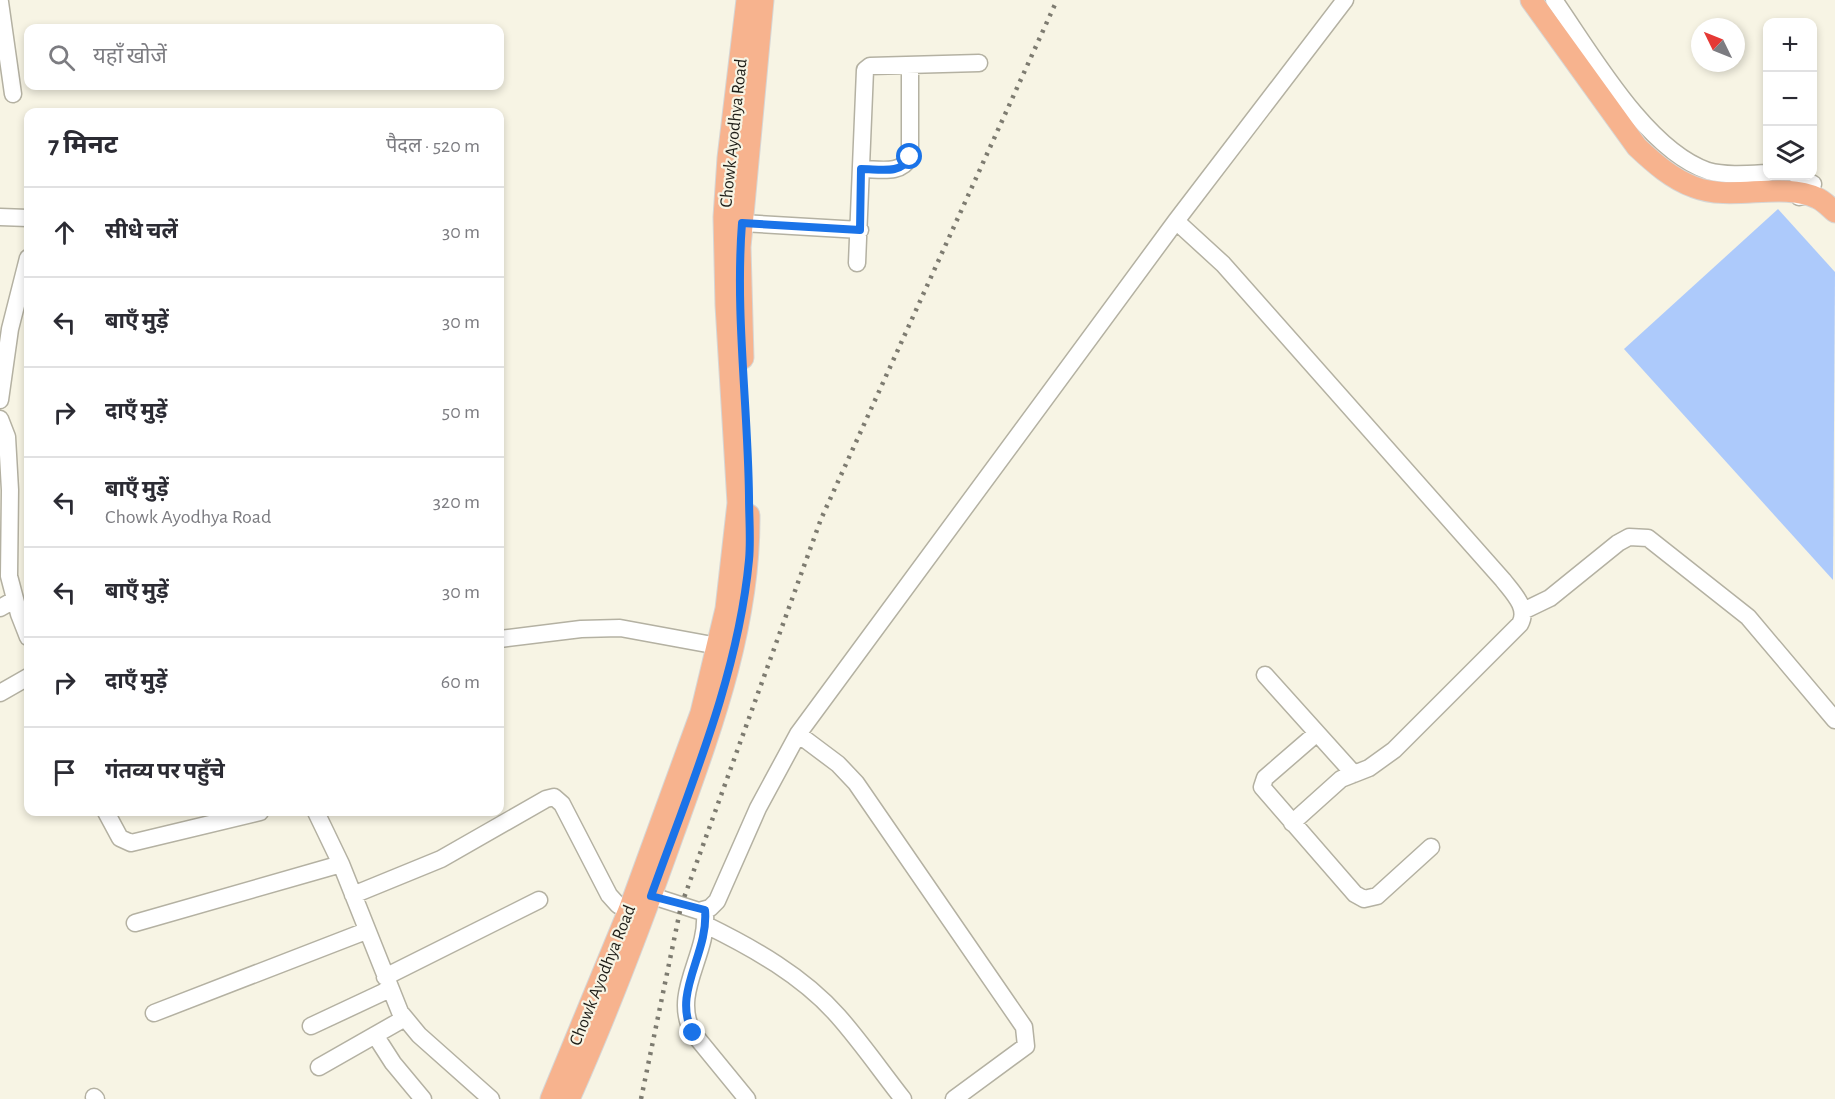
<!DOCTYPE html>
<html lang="hi">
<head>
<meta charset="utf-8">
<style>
  :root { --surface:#fff; --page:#f2f2f3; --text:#2b2b33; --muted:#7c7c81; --line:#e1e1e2 }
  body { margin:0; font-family:"Alegreya Sans","Noto Sans Devanagari",sans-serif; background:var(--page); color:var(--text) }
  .controls { position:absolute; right:18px; top:18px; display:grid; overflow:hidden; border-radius:12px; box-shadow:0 3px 9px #0003 }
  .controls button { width:54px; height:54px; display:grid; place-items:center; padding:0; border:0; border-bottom:2px solid var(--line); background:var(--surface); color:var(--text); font:30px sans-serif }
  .compass { position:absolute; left:1691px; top:18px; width:54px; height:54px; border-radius:50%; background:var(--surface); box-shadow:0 3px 9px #0003; rotate:313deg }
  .stop { position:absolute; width:18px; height:18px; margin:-14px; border:4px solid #1a73e8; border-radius:50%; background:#fff }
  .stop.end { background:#1a73e8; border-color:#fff; box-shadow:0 2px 6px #0008 }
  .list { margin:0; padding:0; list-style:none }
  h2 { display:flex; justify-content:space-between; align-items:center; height:78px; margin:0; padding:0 24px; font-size:26px }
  h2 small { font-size:20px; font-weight:400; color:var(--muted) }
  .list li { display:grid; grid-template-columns:39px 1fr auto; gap:18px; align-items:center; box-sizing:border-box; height:90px; padding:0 24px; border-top:2px solid var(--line) }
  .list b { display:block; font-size:22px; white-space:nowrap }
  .list p { margin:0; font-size:20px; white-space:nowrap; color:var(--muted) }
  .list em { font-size:20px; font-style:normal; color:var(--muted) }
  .icon { flex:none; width:33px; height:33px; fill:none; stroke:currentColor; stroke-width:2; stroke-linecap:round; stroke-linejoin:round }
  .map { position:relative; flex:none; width:1835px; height:1099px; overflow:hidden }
  .search { position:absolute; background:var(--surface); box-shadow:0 3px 9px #0003; left:24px; top:24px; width:480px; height:66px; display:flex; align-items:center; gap:15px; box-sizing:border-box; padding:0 21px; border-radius:12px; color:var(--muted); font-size:22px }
  .panel { position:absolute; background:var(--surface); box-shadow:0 3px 9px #0003; left:24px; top:108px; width:480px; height:708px; border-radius:12px }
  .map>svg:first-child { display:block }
  .water { fill:#adcafb }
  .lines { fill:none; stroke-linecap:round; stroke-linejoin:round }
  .minor-casing { stroke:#b4b1a2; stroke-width:19 }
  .major-casing { stroke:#d6d6d5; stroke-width:23 }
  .minor { stroke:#fff; stroke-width:16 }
  .major { stroke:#f7b38e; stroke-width:21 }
  .rail { stroke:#7d7b70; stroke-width:4.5; stroke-dasharray:3 6; stroke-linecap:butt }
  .route { stroke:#1a73e8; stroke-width:8 }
  .labels { text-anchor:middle; stroke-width:4.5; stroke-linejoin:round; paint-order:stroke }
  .street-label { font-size:18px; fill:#1e1d17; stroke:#f7f4e4 }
</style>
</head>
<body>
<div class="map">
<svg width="1835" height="1099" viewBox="0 0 1835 1099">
  <rect width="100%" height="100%" fill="#f7f4e4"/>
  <path class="water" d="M 1778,209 L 1835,272 L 1833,580 L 1624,349 Z"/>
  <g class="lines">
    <defs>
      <path id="minor" d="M 1554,0 C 1591,53 1646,150 1708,171 C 1726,176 1749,174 1768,173
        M 0,2 L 13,94
        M 861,169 C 880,169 901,175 910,157 L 910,65
        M 1797,176 L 1813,184 L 1810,195 L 1799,197
        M 0,217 L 28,218
        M 1176,221 L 1223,264 L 1503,580 C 1513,593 1529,608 1520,624 L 1394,750 L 1369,768 L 1341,779 L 1292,823
        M 742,223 L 860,230
        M 857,263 L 865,70 L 870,66 L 979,63
        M 0,400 L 10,329 L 28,258
        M 0,419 L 7,437 L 10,490 L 9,576 L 19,614 L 28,637
        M 0,608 L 14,600
        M 1523,611 L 1550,598 L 1618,543 L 1629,537 L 1648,538 L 1748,617 L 1835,720
        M 500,639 L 581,629 L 620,628 L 718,646
        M 1265,675 L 1354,774
        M 0,693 L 28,677
        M 1317,733 L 1265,778 L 1262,787 L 1355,894 L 1364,899 L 1377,896 L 1431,847
        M 798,734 L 838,764 L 856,783 L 1024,1027 L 1026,1046 L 954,1099
        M 106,812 L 120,838 L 131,843 L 260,812
        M 316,812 L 341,864 L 400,1012 L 419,1035 L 491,1099
        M 640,892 L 699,911 L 710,908 L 717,901 L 758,808 L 798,734 L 1176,221 L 1345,0
        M 353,895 L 441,859 L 546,799 L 554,797 L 562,804 L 609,895 L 618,905 L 629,910
        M 705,914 C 708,956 671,993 693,1033 L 747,1099
        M 135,923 L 341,864
        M 706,925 C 753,948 803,976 838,1016 C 861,1042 881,1071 903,1099
        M 385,977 L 539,900
        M 154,1013 L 366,931
        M 311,1026 L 390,989
        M 375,1035 L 393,1063 L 423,1099
        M 319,1067 L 405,1018
        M 94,1097 L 96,1099"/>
      <path id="major" d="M 1531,0 L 1637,147 C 1654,163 1672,179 1694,187 C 1732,202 1781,181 1817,198 C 1824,201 1829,207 1835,212
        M 743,358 L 740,247 L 763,0
        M 551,1099 L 629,910 L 701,713 L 726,609 L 738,503 L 726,305 L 724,217 L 728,158 L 747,0
        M 569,1099 C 608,1012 642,922 674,832 C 711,729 750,626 749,515"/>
    </defs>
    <use href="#minor" class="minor-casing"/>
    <use href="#major" class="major-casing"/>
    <use href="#minor" class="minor"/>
    <use href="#major" class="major"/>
    <path class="rail" d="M 641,1099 L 681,906 L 821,519 L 1057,0"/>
  </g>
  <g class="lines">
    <path class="route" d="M 693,1033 C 671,993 709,954 705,910 L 651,896 C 690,787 738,677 749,560 C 751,540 749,518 749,497 C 748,406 735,314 742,223 L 860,230 L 861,169 C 880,169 901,175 910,157"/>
  </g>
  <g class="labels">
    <g class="street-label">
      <text transform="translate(733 133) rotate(-84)" y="6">Chowk Ayodhya Road</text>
      <text transform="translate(602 975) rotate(-68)" y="6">Chowk Ayodhya Road</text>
    </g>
  </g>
</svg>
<div class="controls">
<button>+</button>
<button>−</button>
<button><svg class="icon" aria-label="layers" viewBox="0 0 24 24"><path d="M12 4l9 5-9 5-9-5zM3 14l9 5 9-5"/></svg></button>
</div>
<svg class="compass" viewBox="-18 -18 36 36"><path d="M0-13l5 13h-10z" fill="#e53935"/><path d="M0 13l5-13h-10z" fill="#7c7c81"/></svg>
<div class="stop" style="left:910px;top:157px"></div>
<div class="stop end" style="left:693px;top:1033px"></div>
<div class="search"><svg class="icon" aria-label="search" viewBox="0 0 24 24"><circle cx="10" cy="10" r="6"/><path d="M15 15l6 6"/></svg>यहाँ खोजें</div>
<section class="panel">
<h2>7 मिनट<small>पैदल · 520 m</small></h2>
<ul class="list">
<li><svg class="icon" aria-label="ahead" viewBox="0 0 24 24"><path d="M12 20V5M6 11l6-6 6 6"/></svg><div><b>सीधे चलें</b></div><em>30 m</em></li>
<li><svg class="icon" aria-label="left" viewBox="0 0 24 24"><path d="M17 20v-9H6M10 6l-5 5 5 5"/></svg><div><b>बाएँ मुड़ें</b></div><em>30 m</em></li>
<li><svg class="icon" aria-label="right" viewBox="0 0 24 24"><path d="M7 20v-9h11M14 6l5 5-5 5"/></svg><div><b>दाएँ मुड़ें</b></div><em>50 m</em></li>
<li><svg class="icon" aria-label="left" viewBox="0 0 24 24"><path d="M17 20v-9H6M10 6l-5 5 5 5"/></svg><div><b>बाएँ मुड़ें</b><p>Chowk Ayodhya Road</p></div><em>320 m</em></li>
<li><svg class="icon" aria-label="left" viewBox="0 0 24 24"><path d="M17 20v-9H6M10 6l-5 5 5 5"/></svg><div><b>बाएँ मुड़ें</b></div><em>30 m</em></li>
<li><svg class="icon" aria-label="right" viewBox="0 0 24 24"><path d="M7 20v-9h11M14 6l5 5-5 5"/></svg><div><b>दाएँ मुड़ें</b></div><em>60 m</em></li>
<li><svg class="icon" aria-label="arrive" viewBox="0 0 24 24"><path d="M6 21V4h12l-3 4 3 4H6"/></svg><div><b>गंतव्य पर पहुँचे</b></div></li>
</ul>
</section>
</div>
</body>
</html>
